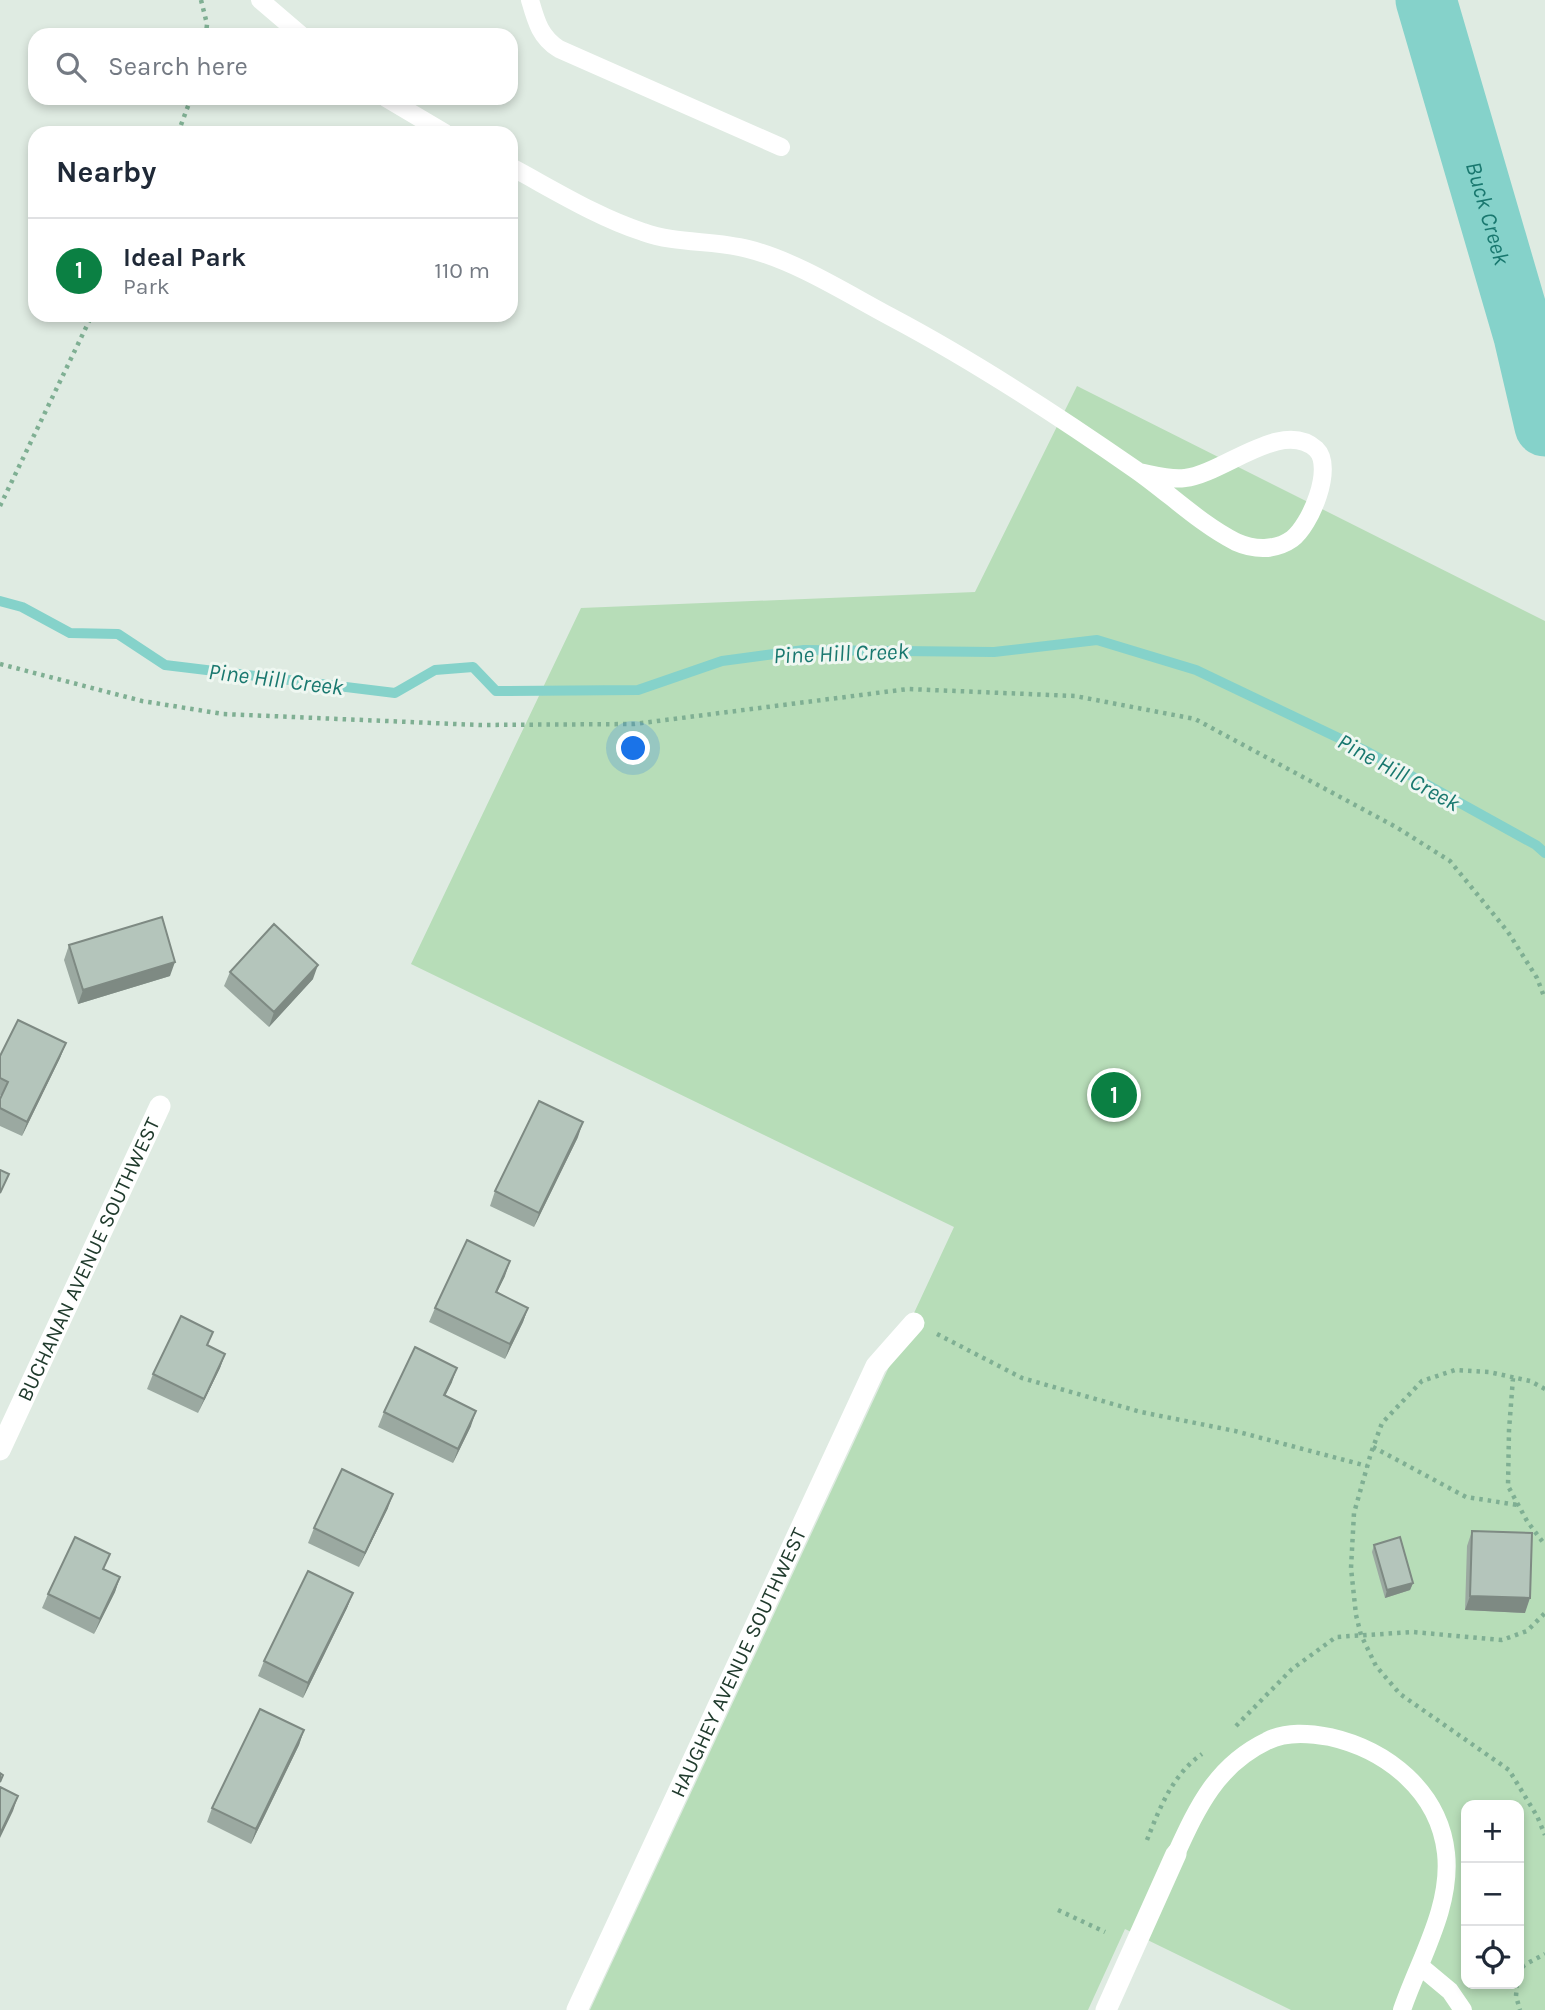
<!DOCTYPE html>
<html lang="en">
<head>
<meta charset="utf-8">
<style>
  :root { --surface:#fff; --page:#f2f2f3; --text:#1f2937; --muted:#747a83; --line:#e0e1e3; --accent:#0b8043 }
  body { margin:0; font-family:Karla,sans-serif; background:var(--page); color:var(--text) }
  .controls { position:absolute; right:21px; bottom:21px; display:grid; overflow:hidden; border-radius:14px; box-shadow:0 4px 10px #0003 }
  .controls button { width:63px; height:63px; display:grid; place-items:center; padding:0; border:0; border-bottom:2px solid var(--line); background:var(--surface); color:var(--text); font:35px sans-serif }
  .you { position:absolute; left:634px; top:749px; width:24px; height:24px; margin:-18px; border:5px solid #fff; border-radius:50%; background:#1a73e8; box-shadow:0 0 0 10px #1a73e833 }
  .badge { display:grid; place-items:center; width:46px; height:46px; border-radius:50%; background:var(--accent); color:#fff; font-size:23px; font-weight:700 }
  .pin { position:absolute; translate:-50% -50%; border:4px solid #fff; box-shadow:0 2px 7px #0006 }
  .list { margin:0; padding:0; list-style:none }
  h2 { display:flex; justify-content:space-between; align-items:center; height:91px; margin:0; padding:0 28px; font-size:30px }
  h2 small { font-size:23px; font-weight:400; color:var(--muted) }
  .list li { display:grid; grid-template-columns:46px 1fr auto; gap:21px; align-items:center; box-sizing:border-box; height:105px; padding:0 28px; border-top:2px solid var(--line) }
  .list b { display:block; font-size:26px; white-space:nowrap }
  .list p { margin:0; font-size:23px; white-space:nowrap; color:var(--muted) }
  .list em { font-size:23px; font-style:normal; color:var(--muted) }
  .icon { flex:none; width:38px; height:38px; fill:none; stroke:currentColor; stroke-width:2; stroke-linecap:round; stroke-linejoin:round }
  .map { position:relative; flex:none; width:1545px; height:2010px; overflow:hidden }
  .search { position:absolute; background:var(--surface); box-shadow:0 4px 10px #0003; left:28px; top:28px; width:490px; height:77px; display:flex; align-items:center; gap:18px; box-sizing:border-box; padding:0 24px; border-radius:21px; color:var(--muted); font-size:26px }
  .panel { position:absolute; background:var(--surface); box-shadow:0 4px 10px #0003; left:28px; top:126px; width:490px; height:196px; border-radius:21px }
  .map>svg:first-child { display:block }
  .green { fill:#b7ddb8; fill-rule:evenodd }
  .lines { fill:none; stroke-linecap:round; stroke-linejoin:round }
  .stream { stroke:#85d2ca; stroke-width:10 }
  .river { stroke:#85d2ca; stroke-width:61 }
  .path { stroke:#7faf93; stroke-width:4.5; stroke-dasharray:3.5 5; stroke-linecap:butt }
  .service { stroke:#fff; stroke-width:18 }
  .minor { stroke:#fff; stroke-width:21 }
  .wall { fill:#9ba9a1 }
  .shaded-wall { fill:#7e8a83 }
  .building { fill:#b4c5bb; stroke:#7e8a83; stroke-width:2 }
  .labels { text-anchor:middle; stroke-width:6; stroke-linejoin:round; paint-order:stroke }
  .street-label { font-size:21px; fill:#203b2d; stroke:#eff7f1 }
  .water-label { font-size:23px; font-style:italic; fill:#19786f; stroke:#eff7f1 }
</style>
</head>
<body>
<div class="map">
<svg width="1545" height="2010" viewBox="0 0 1545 2010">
  <rect width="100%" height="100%" fill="#dfebe2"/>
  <path class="green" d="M 1077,386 L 1545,621 L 1545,2010 L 1291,2010 L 1125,1929 L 1088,2010 L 590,2010 L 954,1227 L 411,964 L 581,608 L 975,592 ZM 1466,1805 L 1519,1805 L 1519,1984 L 1466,1984 Z"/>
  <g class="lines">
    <path class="stream" d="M 0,601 L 22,607 L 70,633 L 118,634 L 165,665 L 395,693 L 435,670 L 473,667 L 496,691 L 638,690 L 722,661 L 804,650 L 994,652 L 1097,640 L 1196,670 L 1368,752 L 1536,845 L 1545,853"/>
    <path class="river" id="s1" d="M 1426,0 L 1524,336 L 1545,426"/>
    <path class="path" d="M 201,0 L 207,24 L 206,35
      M 178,133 L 191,98
      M 0,506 L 92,315
      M 0,664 L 142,701 L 223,714 L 479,725 L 634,724 L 908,689 L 1075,696 L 1195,719 L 1396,827 L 1450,861 L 1508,932 L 1537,978 L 1545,999
      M 937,1334 L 1022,1378 L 1141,1412 L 1235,1431 L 1367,1466
      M 1513,1378 L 1509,1430 L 1508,1486 L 1527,1521 L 1545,1545
      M 1545,1389 L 1530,1381 L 1489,1372 L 1455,1370 L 1422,1381 L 1382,1423 L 1371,1453 L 1354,1513 L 1351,1568 L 1356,1615 L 1361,1635 L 1376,1666 L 1400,1694 L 1509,1770 L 1537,1816 L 1545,1835
      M 1373,1447 L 1466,1497 L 1518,1505
      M 1236,1726 L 1292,1669 L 1336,1637 L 1413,1632 L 1502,1640 L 1527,1631 L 1545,1613
      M 1147,1840 C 1160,1807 1173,1774 1202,1754
      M 1058,1910 L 1105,1932
      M 1519,1975 L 1524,1965 L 1545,1954
      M 1517,1984 L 1516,1996 L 1520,2010"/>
    <path class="service" d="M 260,0 L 301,35
      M 530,0 C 536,21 540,37 559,49 L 781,147
      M 386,98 L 445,133
      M 511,167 C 554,190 597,217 643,232 C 676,244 714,240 748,249 C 796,261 846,293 891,317 C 976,362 1057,415 1136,470 C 1169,493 1199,523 1236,542 C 1254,550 1275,551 1292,539 C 1310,526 1335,467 1316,449 C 1282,418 1223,474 1185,478 C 1170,480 1154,475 1139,472
      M 1176,1854 C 1198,1806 1217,1765 1267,1741 C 1286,1731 1309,1733 1330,1737 C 1387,1750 1439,1791 1446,1853 C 1452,1907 1419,1960 1402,2010
      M 1420,1966 L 1450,1991 L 1463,2010"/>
    <g class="minor">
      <path id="s2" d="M 0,1450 L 160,1106"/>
      <path id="s3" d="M 577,2010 L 876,1366 L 914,1323"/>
      <path d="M 1106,2010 L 1176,1854"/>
    </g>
  </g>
  <path class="wall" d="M 69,945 L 170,976 L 78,1004 L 64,960 Z
    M 230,972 L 313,979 L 269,1027 L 224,986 Z
    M 66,1043 L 60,1058 L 22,1136 L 0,1126 L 0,1099 L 1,1096 L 0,1095 L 0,1056 Z
    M 578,1137 L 534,1227 L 490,1206 L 495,1191 Z
    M 505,1276 L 497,1292 L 528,1308 L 523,1322 L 505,1359 L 429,1322 L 435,1308 Z
    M 209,1346 L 225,1354 L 220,1368 L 198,1413 L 147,1389 L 153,1374 Z
    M 452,1382 L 445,1396 L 471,1426 L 453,1463 L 378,1427 L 384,1412 Z
    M 388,1508 L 359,1567 L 308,1543 L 314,1528 Z
    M 1472,1531 L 1525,1613 L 1465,1610 L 1467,1546 Z
    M 1374,1545 L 1413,1583 L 1410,1590 L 1385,1598 L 1372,1552 Z
    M 105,1569 L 120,1577 L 115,1592 L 94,1634 L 42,1608 L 48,1594 Z
    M 353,1593 L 347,1608 L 303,1698 L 258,1676 L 264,1661 Z
    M 304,1730 L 299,1745 L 251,1844 L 207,1822 L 212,1808 Z"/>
  <path class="shaded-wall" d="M 175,962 L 170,976 L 78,1004 L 83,990 Z
    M 318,965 L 313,979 L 269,1027 L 274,1012 Z
    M 66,1043 L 60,1058 L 22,1136 L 27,1122 Z
    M 583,1122 L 578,1137 L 534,1227 L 539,1213 Z
    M 510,1261 L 505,1276 L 490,1306 L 496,1292 Z
    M 528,1308 L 523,1322 L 505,1359 L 510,1344 Z
    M 225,1354 L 220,1368 L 198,1413 L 204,1399 Z
    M 457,1368 L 452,1382 L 438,1410 L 444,1395 Z
    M 476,1411 L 471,1426 L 453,1463 L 458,1449 Z
    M 393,1494 L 388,1508 L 359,1567 L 365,1553 Z
    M 120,1577 L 115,1592 L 94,1634 L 100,1619 Z
    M 1413,1583 L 1410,1590 L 1385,1598 L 1387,1590 Z
    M 353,1593 L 347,1608 L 303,1698 L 308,1683 Z
    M 1470,1596 L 1530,1598 L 1525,1613 L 1465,1610 Z
    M 304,1730 L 299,1745 L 251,1844 L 256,1829 Z
    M 18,1796 L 13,1811 L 0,1838 L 0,1834 Z"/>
  <path class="building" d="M 162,917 L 175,962 L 83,990 L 69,945 Z
    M 274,924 L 318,965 L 274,1012 L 230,972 Z
    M 18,1020 L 66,1043 L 27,1122 L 0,1108 L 0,1099 L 8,1082 L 0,1078 L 0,1056 Z
    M 539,1101 L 583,1122 L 539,1213 L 495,1191 Z
    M 0,1170 L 9,1174 L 0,1193 Z
    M 467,1240 L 510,1261 L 496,1292 L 528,1308 L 510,1344 L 435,1308 Z
    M 181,1316 L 213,1332 L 207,1345 L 225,1354 L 204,1399 L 153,1374 Z
    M 415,1347 L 457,1368 L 444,1395 L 476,1411 L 458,1449 L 384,1412 Z
    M 342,1469 L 393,1494 L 365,1553 L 314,1528 Z
    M 1472,1531 L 1532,1533 L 1530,1598 L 1470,1596 Z
    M 75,1537 L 110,1554 L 103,1569 L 120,1577 L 100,1619 L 48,1594 Z
    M 1400,1537 L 1413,1583 L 1387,1590 L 1374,1545 Z
    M 308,1571 L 353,1593 L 308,1683 L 264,1661 Z
    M 260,1709 L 304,1730 L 256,1829 L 212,1808 Z
    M 0,1773 L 3,1775 L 0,1782 Z
    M 0,1787 L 18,1796 L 0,1834 Z"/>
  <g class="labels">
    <g class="street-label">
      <text dy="7" stroke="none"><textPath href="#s2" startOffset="210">BUCHANAN AVENUE SOUTHWEST</textPath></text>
      <text dy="7" stroke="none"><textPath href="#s3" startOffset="383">HAUGHEY AVENUE SOUTHWEST</textPath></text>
    </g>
    <g class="water-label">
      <text dy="8" stroke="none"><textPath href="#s1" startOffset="222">Buck Creek</textPath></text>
      <text transform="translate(841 653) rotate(-2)" y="8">Pine Hill Creek</text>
      <text transform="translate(276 679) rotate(7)" y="8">Pine Hill Creek</text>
      <text transform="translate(1399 772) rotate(29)" y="8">Pine Hill Creek</text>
    </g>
  </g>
</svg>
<div class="controls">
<button>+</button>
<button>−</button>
<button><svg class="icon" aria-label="locate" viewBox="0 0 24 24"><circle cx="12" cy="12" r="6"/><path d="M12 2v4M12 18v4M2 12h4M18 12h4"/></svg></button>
</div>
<div class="you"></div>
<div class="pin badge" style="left:1114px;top:1095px">1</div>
<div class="search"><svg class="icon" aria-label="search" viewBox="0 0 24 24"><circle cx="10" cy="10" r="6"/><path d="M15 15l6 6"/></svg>Search here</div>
<section class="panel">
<h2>Nearby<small></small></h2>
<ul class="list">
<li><span class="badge">1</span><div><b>Ideal Park</b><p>Park</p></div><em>110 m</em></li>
</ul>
</section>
</div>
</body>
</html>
